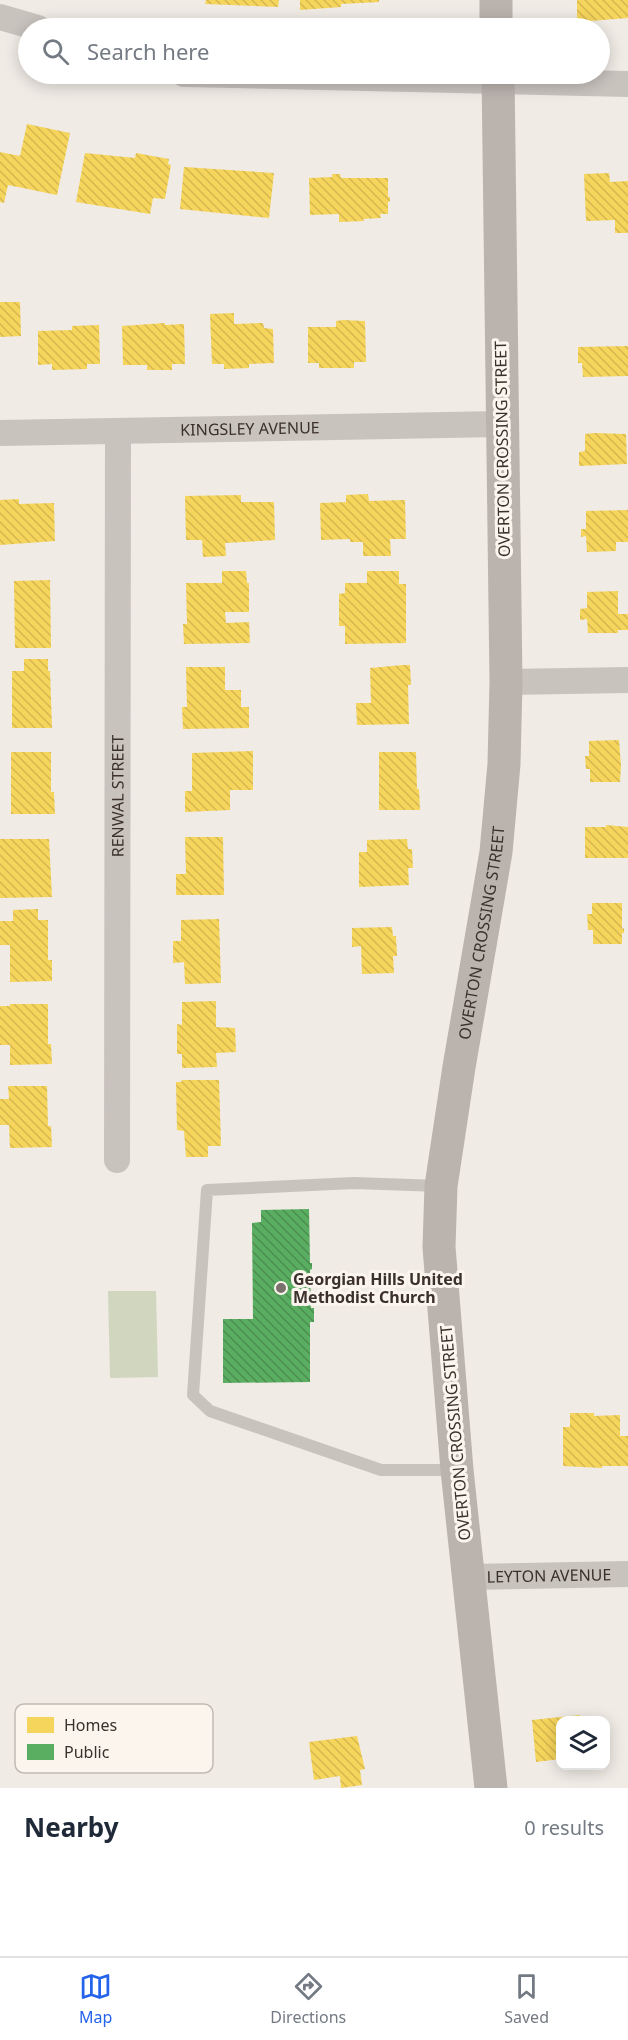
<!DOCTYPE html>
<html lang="en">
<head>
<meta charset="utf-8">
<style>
  :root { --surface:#fff; --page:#f6f6f7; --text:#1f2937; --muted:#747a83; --line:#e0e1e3; --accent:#2563eb }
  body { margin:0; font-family:"Noto Sans",sans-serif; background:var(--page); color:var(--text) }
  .controls { position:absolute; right:18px; bottom:18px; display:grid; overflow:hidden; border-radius:12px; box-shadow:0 3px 15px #0003 }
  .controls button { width:54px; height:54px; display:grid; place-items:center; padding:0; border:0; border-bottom:2px solid var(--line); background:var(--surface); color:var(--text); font:30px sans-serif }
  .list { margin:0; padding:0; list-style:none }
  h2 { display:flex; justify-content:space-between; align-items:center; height:78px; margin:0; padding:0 24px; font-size:26px }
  h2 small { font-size:20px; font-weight:400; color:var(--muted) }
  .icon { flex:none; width:33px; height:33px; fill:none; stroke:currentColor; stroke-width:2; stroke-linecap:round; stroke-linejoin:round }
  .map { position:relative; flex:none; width:628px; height:1788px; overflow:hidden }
  .search { position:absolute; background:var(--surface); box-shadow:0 3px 15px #0003; left:18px; right:18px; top:18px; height:66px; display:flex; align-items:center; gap:15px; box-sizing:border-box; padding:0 21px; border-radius:33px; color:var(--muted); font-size:22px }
  .sheet { height:168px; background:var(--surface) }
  nav { display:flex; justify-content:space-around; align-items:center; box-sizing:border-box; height:84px; border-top:2px solid var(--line); background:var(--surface); font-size:16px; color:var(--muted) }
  nav a { display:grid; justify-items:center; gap:3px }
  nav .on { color:var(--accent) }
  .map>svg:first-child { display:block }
  .green { fill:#d1d6bf }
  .homes { fill:url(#homes-back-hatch) }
  .public { fill:url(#public-back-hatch) }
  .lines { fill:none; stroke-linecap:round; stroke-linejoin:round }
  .lane { stroke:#c9c3be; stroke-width:12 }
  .street { stroke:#c9c3be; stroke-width:26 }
  .secondary { stroke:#bab3ae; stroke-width:33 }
  .poi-dot { fill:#7a716c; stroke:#fbf5ee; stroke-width:2 }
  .labels { text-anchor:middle; stroke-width:6; stroke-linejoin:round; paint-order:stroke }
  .street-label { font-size:16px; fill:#3b302b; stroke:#fbf5ee }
  .poi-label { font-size:16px; font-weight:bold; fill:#3b302b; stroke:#fbf5ee; text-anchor:start }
  .key { fill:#fbf5ee; stroke:#c1bab4; stroke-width:1.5 }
  .key-label { font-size:16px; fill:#3b302b }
</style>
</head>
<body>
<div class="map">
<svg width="628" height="1788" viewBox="0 0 628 1788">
  <defs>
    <pattern id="homes-back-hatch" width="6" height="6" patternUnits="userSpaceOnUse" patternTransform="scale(1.5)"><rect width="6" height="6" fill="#f6d55c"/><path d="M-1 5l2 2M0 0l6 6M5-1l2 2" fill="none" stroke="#d4b750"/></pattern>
    <pattern id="public-back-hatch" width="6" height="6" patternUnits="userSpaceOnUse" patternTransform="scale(1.5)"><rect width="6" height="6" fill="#5aae61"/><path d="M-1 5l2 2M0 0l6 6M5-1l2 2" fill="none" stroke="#4c8e50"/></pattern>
  </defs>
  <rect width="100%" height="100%" fill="#f0ebe5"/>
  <path class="green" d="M 108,1291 L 156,1291 L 158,1377 L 110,1378 Z"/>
  <path class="homes" d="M 206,0 L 279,0 L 278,7 L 205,4 Z
    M 300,0 L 379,0 L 379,2 L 341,4 L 341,7 L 300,10 Z
    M 577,0 L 628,0 L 628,18 L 577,22 Z
    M 27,124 L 70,133 L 57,195 L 8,185 L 4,203 L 0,202 L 0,152 L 20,156 Z
    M 85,153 L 135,158 L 136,153 L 169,159 L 168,164 L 171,165 L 165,199 L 153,198 L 150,214 L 76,202 Z
    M 184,167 L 274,173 L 269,218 L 180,209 Z
    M 609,173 L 610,182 L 628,181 L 628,233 L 615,233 L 615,220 L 586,221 L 584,174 Z
    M 332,174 L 340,174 L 341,178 L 388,178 L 388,197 L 390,197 L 390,201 L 388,202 L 388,214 L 380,214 L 381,218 L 363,219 L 364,221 L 339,222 L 339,214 L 310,215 L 309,178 L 332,177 Z
    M 0,302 L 20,302 L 21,336 L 0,337 Z
    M 234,313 L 234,324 L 263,323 L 264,328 L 273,329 L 274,363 L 249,364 L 249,368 L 224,369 L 224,364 L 212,364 L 210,314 Z
    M 343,320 L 365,321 L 366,362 L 354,362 L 354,368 L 319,368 L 319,363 L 308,363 L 308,327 L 336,327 L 336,321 Z
    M 165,323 L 165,325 L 184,324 L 185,364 L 172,364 L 172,370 L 147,370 L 147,365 L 123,365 L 122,326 Z
    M 99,325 L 100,364 L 87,364 L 87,369 L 52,370 L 52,364 L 38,365 L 38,331 L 72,330 L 72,326 Z
    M 628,346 L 628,376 L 583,377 L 582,363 L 578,363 L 578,347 Z
    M 594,433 L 626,434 L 627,464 L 579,466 L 579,452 L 585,451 L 585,434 Z
    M 368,494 L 369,501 L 405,500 L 406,539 L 390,539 L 391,556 L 363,556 L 363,542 L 350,542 L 350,539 L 321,540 L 320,503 L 346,502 L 346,495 Z
    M 241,495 L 241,502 L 274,502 L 275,540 L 225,543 L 226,556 L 203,557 L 202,540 L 186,540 L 185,496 Z
    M 19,499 L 19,504 L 54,503 L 55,541 L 0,545 L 0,500 Z
    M 628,510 L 628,542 L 616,542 L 616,551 L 587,552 L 586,536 L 581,537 L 581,529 L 586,529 L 586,511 Z
    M 222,571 L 246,571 L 247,583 L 249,583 L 249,612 L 225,612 L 226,623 L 249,622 L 250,643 L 184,644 L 183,624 L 187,624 L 186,583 L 222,583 Z
    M 367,571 L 399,571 L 399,584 L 406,584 L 406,643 L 345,644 L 345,626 L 339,626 L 339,594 L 345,593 L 345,583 L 367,583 Z
    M 50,580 L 51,648 L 15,648 L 14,581 Z
    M 618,591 L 618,614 L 628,614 L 628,630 L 618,630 L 618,633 L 588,633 L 587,619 L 580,620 L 580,609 L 587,608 L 587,592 Z
    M 24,659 L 48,659 L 48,671 L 50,671 L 52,728 L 12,728 L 12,671 L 24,671 Z
    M 403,665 L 410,665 L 411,685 L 408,685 L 409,724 L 357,725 L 356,703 L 371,703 L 370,668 Z
    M 186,667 L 225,667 L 225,690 L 241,690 L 241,707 L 249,707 L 249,728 L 183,729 L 182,707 L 187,707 Z
    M 619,740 L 621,766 L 620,782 L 590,782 L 590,769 L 586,769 L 585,756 L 589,756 L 589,741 Z
    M 253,751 L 253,790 L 230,790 L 230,810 L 185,812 L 185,791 L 192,791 L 192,753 Z
    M 11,752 L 51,752 L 51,792 L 54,792 L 55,814 L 11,814 Z
    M 379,752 L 416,752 L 417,789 L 419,789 L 420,810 L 379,810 Z
    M 606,825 L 628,827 L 628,858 L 585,858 L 585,827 L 606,827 Z
    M 185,837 L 223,837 L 224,895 L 176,895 L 176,874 L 186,874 Z
    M 0,839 L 49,839 L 52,897 L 0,898 Z
    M 407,839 L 408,849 L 412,849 L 413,868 L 408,868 L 409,885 L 359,887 L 359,852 L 367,852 L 367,840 Z
    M 592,903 L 622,903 L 622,929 L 624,928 L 624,933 L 622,933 L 622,944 L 593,944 L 593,930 L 588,930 L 587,914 L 592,914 Z
    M 38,909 L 38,920 L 48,920 L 48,960 L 52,960 L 52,981 L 10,982 L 10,945 L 0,945 L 0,921 L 13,921 L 13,910 Z
    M 219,919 L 221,983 L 185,984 L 184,962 L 173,963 L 173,941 L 181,941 L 181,920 Z
    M 392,927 L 393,936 L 396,936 L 397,956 L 393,956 L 394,973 L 362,974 L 361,946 L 352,947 L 352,928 Z
    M 216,1001 L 216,1027 L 235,1028 L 236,1052 L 216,1053 L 217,1067 L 182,1068 L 182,1054 L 177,1054 L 177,1024 L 182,1025 L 182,1002 Z
    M 10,1004 L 48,1004 L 48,1044 L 51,1044 L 52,1064 L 10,1065 L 10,1045 L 0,1045 L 0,1006 L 10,1006 Z
    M 182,1080 L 219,1080 L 221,1146 L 208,1146 L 208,1157 L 186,1157 L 184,1131 L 177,1130 L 176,1082 L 181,1082 Z
    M 8,1086 L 47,1086 L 48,1126 L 51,1126 L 52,1147 L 10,1148 L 9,1125 L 0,1125 L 0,1099 L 9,1099 Z
    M 570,1413 L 594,1413 L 594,1416 L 620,1415 L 620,1436 L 628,1436 L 628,1466 L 602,1466 L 602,1468 L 563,1466 L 563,1427 L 570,1427 Z
    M 580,1715 L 581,1720 L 560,1720 L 560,1759 L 536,1762 L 532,1720 Z
    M 357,1736 L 365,1769 L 360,1770 L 362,1785 L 341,1788 L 340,1776 L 314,1780 L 309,1742 Z"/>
  <path class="public" d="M 309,1209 L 310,1263 L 312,1263 L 312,1269 L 310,1270 L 311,1308 L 314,1308 L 314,1322 L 310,1322 L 310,1382 L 223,1383 L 223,1319 L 253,1319 L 252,1223 L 261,1222 L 261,1210 Z"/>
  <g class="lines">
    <path class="lane" d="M 440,1186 L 354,1183 L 207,1190 L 193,1395 L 210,1411 L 381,1470 L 456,1470"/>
    <g class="street">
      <path d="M 0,17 L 38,28"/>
      <path d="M 184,74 L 628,84"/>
      <path id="s1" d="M 0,433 L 501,424"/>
      <path d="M 506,682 L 628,680"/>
      <path id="s2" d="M 117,1160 L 118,432"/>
      <path id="s3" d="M 469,1577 L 628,1574"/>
    </g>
    <g class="secondary">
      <path d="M 496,0 L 496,28"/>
      <path id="s4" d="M 491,1788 L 457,1470 L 439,1247 L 441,1186 L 459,1067 L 496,852 L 504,764 L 506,682 L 498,74"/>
    </g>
  </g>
  <circle class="poi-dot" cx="281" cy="1288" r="6"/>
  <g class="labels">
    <g class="street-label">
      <text dy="6" stroke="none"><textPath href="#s1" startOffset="250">KINGSLEY AVENUE</textPath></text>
      <text transform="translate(502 449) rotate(-91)" y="6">OVERTON CROSSING STREET</text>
      <text dy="6" stroke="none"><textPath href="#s2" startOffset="364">RENWAL STREET</textPath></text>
      <text dy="6" stroke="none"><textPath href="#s4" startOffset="861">OVERTON CROSSING STREET</textPath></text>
      <text transform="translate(455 1433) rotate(-95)" y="6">OVERTON CROSSING STREET</text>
      <text dy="6" stroke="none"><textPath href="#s3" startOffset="80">LEYTON AVENUE</textPath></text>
    </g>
    <g class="poi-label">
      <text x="293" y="1285">Georgian Hills United<tspan x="293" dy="18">Methodist Church</tspan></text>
    </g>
  </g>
  <rect x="15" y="1704" width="198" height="69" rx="9" class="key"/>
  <rect x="27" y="1717" width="27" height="16" fill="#f6d55c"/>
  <rect x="27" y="1744" width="27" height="16" fill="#5aae61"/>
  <g class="key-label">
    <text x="64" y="1731">Homes</text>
    <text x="64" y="1758">Public</text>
  </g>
</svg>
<div class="controls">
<button><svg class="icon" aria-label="layers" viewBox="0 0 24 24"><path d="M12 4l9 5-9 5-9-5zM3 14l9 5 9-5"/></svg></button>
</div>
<div class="search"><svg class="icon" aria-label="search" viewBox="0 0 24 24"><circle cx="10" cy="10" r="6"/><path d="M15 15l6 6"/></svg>Search here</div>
</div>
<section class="sheet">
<h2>Nearby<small>0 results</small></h2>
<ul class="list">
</ul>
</section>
<nav>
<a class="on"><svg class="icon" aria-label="map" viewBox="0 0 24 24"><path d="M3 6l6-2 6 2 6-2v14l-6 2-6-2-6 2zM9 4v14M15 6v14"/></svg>Map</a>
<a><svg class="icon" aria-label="directions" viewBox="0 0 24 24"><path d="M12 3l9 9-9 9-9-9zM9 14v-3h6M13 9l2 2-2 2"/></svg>Directions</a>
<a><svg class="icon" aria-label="saved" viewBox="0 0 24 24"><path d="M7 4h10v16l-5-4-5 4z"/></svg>Saved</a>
</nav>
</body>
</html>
